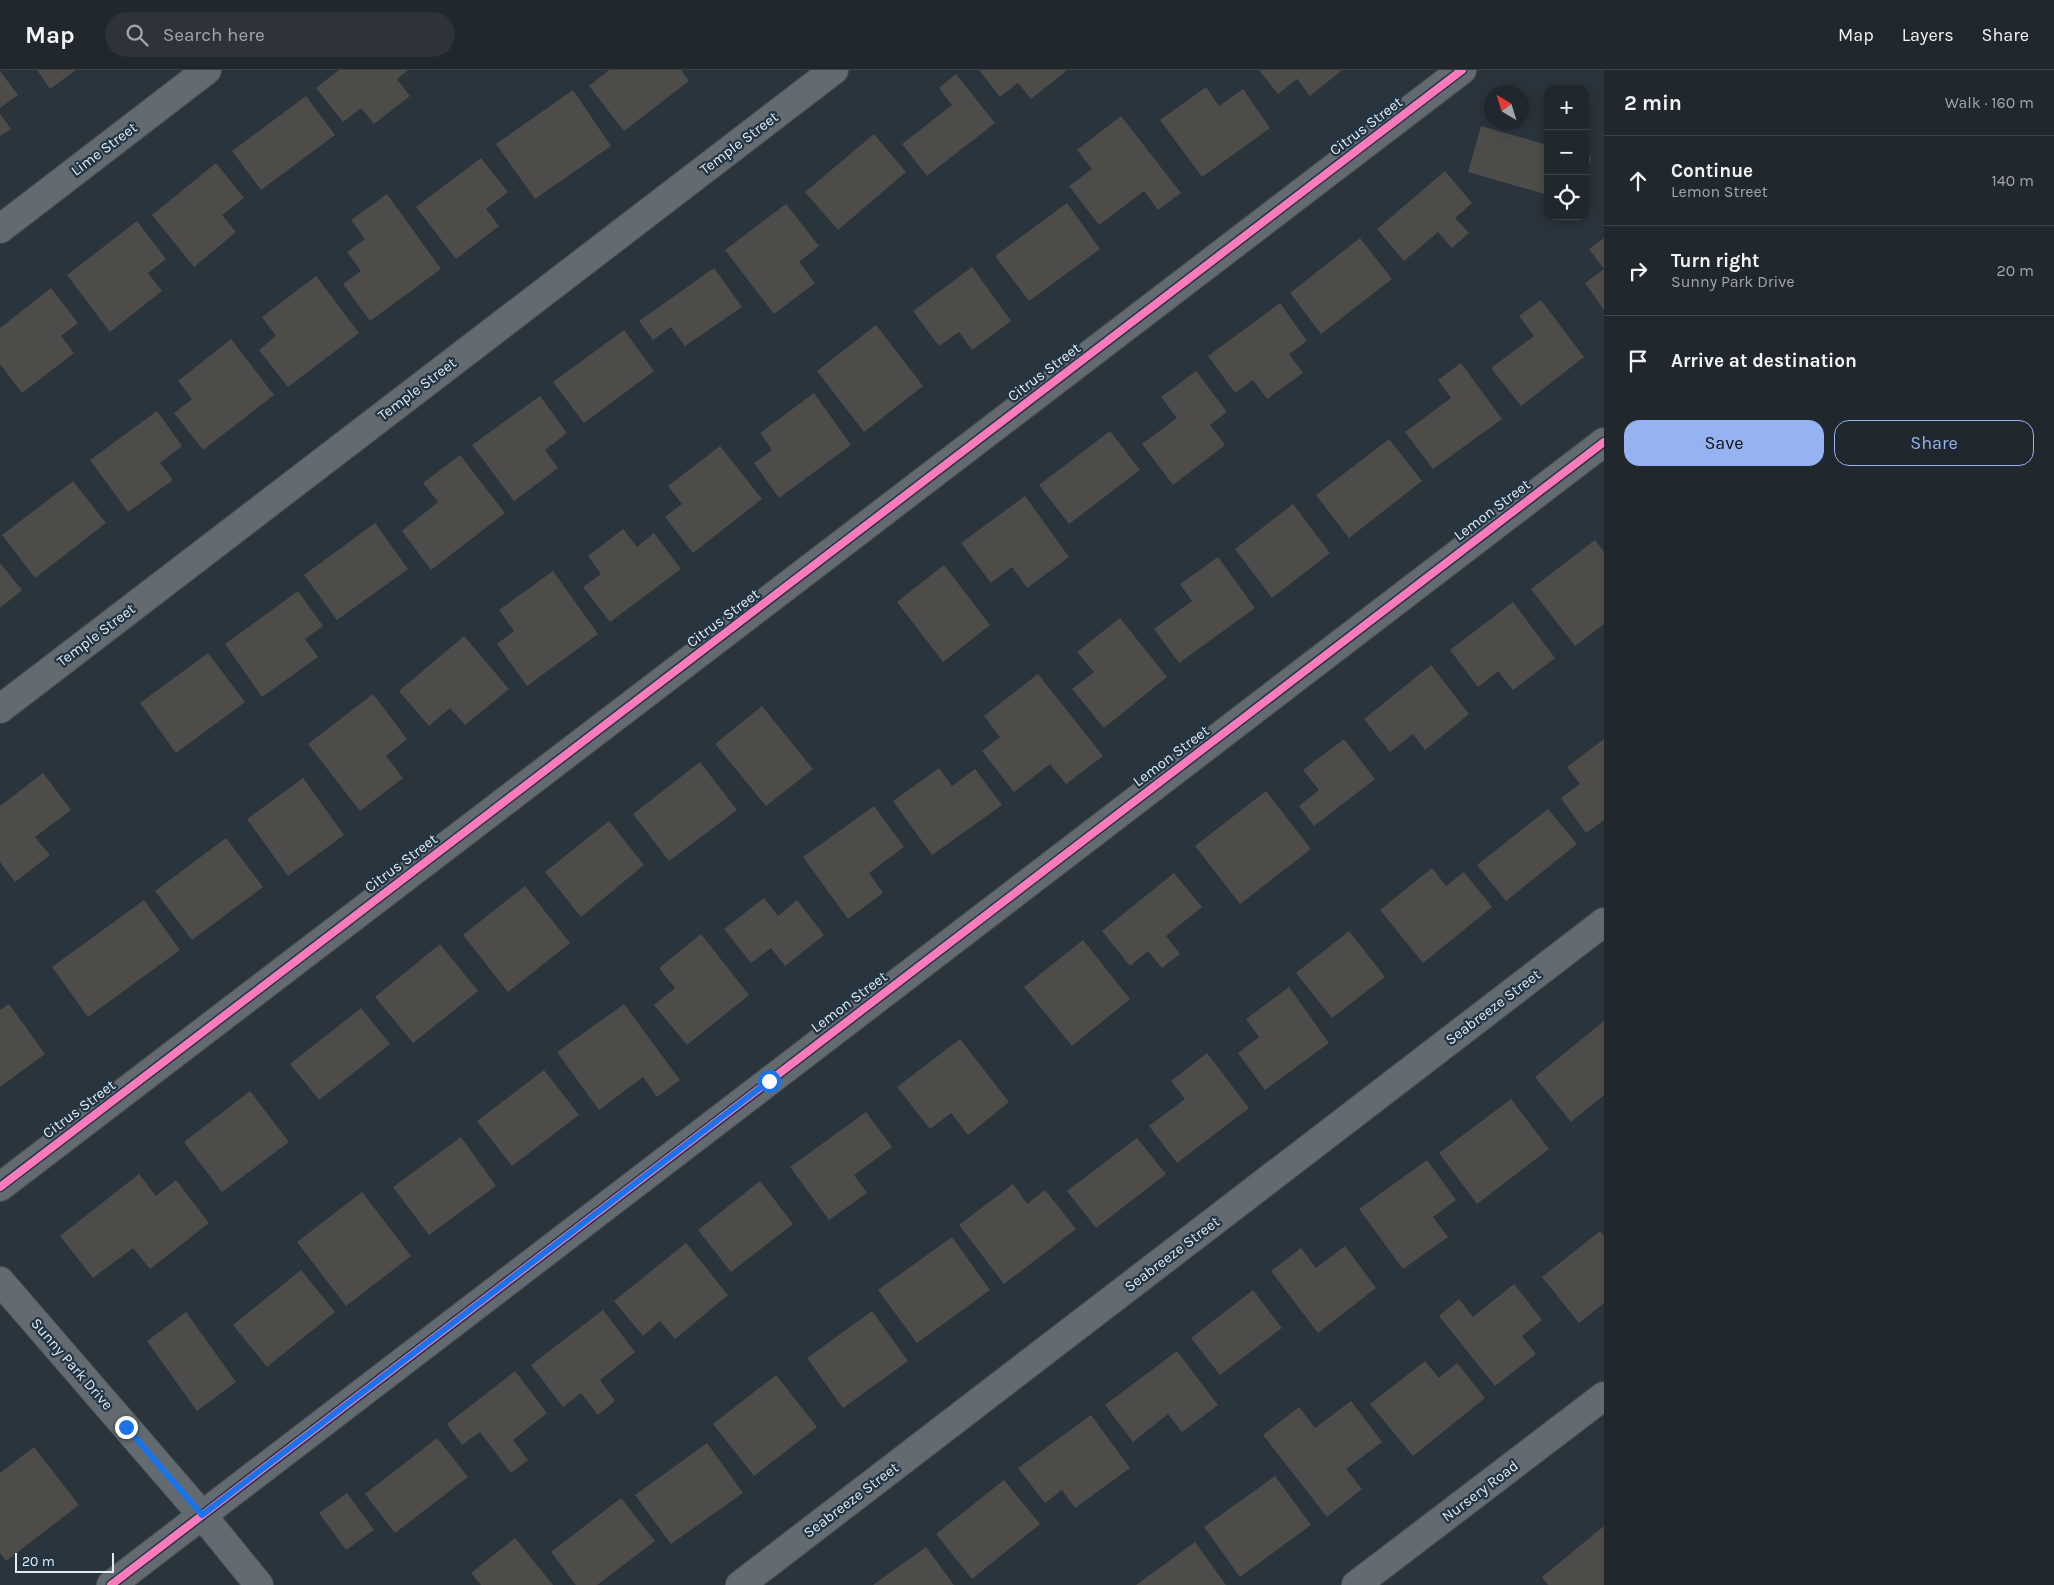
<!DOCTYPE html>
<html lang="en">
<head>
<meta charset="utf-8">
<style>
  :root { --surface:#20272d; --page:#2d3339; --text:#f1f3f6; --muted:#a2a5aa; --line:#3d4449; --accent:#95b2f1 }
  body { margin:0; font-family:Karla,sans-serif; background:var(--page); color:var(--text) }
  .controls { position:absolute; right:15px; top:15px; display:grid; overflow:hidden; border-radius:10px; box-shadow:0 2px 12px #0003 }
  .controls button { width:45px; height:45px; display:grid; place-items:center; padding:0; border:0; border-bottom:1px solid var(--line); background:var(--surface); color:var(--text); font:25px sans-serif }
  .compass { position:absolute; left:1484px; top:15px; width:45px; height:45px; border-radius:50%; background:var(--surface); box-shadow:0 2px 12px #0003; rotate:322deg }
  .scale { position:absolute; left:15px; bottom:12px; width:99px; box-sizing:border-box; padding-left:5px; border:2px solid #e1edf5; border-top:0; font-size:14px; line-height:18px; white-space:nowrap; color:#e1edf5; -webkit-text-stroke:4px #233543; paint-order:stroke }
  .stop { position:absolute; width:15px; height:15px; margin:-11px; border:4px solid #1a73e8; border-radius:50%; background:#fff }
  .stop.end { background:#1a73e8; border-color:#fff; box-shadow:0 1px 5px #0008 }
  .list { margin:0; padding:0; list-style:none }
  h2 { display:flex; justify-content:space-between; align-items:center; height:65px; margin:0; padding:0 20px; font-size:21px }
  h2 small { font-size:16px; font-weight:400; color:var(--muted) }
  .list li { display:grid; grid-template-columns:32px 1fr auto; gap:15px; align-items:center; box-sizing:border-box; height:90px; padding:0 20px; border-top:1px solid var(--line) }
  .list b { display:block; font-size:19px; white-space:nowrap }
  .list p { margin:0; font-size:16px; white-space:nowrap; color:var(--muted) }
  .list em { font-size:16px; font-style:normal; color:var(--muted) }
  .actions { display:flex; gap:10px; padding:15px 20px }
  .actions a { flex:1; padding:11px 0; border:1px solid var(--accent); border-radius:15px; text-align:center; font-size:18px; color:var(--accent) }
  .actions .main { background:var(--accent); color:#111 }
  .icon { flex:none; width:28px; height:28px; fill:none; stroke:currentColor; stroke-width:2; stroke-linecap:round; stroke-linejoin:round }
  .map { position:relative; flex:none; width:1604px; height:1515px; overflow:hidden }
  header { display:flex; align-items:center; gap:30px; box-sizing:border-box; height:70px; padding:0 25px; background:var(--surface); border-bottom:1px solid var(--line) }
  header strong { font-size:24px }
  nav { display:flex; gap:28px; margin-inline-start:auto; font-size:18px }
  .search { width:350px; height:45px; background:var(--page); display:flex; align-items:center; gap:12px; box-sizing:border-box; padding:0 18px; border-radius:28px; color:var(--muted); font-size:19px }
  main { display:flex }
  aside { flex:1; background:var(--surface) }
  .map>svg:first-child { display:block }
  .building { fill:#4d4c49 }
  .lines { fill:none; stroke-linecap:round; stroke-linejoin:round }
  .street-casing { stroke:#495258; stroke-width:30 }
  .street { stroke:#636b71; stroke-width:28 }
  .cycleway-casing { stroke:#233543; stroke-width:11 }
  .cycleway { stroke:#fd7abc; stroke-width:8 }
  .route { stroke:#1a73e8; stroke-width:6 }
  .labels { text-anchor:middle; stroke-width:4.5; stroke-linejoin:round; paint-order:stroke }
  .street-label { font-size:15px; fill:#e1edf5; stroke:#233543 }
</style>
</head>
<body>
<header>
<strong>Map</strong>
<div class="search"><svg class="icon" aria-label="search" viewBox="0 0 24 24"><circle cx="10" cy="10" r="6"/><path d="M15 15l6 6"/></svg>Search here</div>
<nav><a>Map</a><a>Layers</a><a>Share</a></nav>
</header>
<main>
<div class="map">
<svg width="1604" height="1515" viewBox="0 0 1604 1515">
  <rect width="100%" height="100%" fill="#2a343c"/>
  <path class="building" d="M 37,0 L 76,0 L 50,19 Z
    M 339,0 L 408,0 L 397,9 L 410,26 L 374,54 L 361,38 L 343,52 L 316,18 Z
    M 609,0 L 681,0 L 689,11 L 624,61 L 589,16 Z
    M 979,0 L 1065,0 L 1066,1 L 1031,29 L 1018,13 L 1000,27 Z
    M 1259,0 L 1342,0 L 1310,26 L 1297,9 L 1278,24 Z
    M 0,1 L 18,25 L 0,38 Z
    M 956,4 L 995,53 L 927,106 L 902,74 L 952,35 L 939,18 Z
    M 1206,17 L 1219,36 L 1243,19 L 1270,58 L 1202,107 L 1160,50 Z
    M 573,20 L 611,76 L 535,129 L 496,74 Z
    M 306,26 L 335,65 L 261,120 L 232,81 Z
    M 0,44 L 11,59 L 0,66 Z
    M 1121,46 L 1181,123 L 1158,140 L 1144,121 L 1099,155 L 1069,116 L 1092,99 L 1077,80 Z
    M 1481,56 L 1548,75 L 1548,125 L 1468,102 Z
    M 874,64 L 906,102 L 838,160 L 805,122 Z
    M 1585,86 L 1591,87 L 1586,105 L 1585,105 Z
    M 481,88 L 508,122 L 486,139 L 499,156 L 456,189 L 416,137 Z
    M 216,93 L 244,128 L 222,145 L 236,162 L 194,197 L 152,145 Z
    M 1445,101 L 1472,133 L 1455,148 L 1469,163 L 1452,178 L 1438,162 L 1404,191 L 1377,159 Z
    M 387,124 L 441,199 L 370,251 L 343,214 L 361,201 L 347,182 L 365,169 L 351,150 Z
    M 1067,133 L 1100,179 L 1029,231 L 995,186 Z
    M 786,134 L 819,176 L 799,192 L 815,213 L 774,244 L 725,180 Z
    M 137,151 L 166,189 L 148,203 L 162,221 L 110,262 L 67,205 Z
    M 1360,168 L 1392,209 L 1321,264 L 1290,223 Z
    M 1604,168 L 1604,240 L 1585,213 L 1604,199 L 1589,179 Z
    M 972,197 L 1011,251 L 972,280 L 959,262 L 939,276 L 913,241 Z
    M 714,198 L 742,237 L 685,276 L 671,257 L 653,270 L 639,251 Z
    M 316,206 L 359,263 L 288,317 L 259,280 L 276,266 L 262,247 Z
    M 51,218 L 78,253 L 61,266 L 74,283 L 22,323 L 0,294 L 0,258 Z
    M 1541,230 L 1584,287 L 1521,336 L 1491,298 L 1534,266 L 1519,246 Z
    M 1280,233 L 1307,271 L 1289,284 L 1303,303 L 1267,329 L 1253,310 L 1235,323 L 1208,286 Z
    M 876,255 L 923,316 L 864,362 L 817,301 Z
    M 624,260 L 654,301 L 584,353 L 553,312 Z
    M 231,269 L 274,325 L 203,380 L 174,343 L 192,329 L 178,311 Z
    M 1461,293 L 1502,349 L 1433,399 L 1405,362 L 1451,328 L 1438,310 Z
    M 1196,301 L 1227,342 L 1210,355 L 1225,375 L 1173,415 L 1142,374 L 1177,348 L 1161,327 Z
    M 814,323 L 851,375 L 779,428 L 754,393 L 772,380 L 760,363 Z
    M 540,326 L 567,363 L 545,380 L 558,398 L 514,431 L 472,375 Z
    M 157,341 L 182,376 L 160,393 L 173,410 L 128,442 L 90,390 Z
    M 1110,361 L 1140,400 L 1069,454 L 1039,415 Z
    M 1389,369 L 1422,411 L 1349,468 L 1316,425 Z
    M 720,376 L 762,429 L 693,483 L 665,447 L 682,434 L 668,416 Z
    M 460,385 L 505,443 L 431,500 L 402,461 L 438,432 L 423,413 Z
    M 73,411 L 106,453 L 35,508 L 2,465 Z
    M 1025,426 L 1069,487 L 1027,518 L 1012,497 L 991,513 L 961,473 Z
    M 1293,434 L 1330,483 L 1272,528 L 1235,479 Z
    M 375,453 L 408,499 L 337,550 L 304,505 Z
    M 623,459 L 637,477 L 654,463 L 681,499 L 610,552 L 583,517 L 601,504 L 588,486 Z
    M 1595,470 L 1604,482 L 1604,554 L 1575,576 L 1531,519 Z
    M 1218,487 L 1255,538 L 1179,593 L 1154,559 L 1192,531 L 1180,514 Z
    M 0,493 L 22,520 L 0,538 Z
    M 944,495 L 990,555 L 943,592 L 897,532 Z
    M 553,501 L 598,564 L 527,616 L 497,574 L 514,561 L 499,540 Z
    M 298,521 L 323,556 L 305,569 L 318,587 L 262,627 L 225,574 Z
    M 1513,532 L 1555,588 L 1513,620 L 1498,601 L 1478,617 L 1450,580 Z
    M 1120,548 L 1167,607 L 1104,658 L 1072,619 L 1094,602 L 1077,582 Z
    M 464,566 L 509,619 L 465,655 L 450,638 L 429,656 L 399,621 Z
    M 208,583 L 245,632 L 176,683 L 140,633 Z
    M 1431,595 L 1469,644 L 1425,680 L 1413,664 L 1390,682 L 1364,649 Z
    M 1038,604 L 1103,686 L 1066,714 L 1050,694 L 1014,722 L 982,681 L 1000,667 L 984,646 Z
    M 373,624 L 407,669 L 386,686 L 403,708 L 360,741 L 308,674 Z
    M 762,636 L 813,699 L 766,736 L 715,674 Z
    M 1344,669 L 1375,709 L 1314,756 L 1299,736 L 1319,720 L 1303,700 Z
    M 1604,669 L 1604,750 L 1586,763 L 1561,728 L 1580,714 L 1567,697 Z
    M 700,692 L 737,740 L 669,791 L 633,744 Z
    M 939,698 L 952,716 L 975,699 L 1002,735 L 932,785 L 893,731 Z
    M 43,703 L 71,740 L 35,767 L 50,785 L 15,812 L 0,792 L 0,736 Z
    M 303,708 L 344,765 L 288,806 L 247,749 Z
    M 1266,721 L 1311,779 L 1240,834 L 1195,776 Z
    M 874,736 L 904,777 L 869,803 L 883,823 L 848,849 L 803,787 Z
    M 1548,739 L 1577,774 L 1506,831 L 1477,795 Z
    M 609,751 L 644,795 L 581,847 L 545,802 Z
    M 226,768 L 263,817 L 192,870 L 155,821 Z
    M 1432,798 L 1446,816 L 1464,802 L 1492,837 L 1423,893 L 1380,840 Z
    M 1174,803 L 1202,837 L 1166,866 L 1180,884 L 1162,898 L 1148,881 L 1130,896 L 1102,861 Z
    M 525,816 L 570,873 L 508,922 L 463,865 Z
    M 764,828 L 778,846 L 797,830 L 824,865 L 785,896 L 771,878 L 751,893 L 724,859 Z
    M 144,830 L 180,880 L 88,947 L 52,897 Z
    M 1349,861 L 1385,907 L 1332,948 L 1296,903 Z
    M 701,864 L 749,925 L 687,975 L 654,935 L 675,918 L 659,898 Z
    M 1083,870 L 1130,929 L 1072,976 L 1024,917 Z
    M 440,874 L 478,921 L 413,973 L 375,927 Z
    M 1289,917 L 1329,973 L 1265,1020 L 1238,983 L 1259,967 L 1246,949 Z
    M 9,934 L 45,984 L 0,1017 L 0,940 Z
    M 624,934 L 680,1010 L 657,1027 L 643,1007 L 599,1040 L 557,982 Z
    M 361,938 L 390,974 L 319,1030 L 290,994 Z
    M 1604,951 L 1604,1025 L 1571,1052 L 1535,1007 Z
    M 960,969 L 1009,1032 L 968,1065 L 951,1043 L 930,1059 L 897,1017 Z
    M 1207,983 L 1249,1038 L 1177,1093 L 1149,1056 L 1185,1029 L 1171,1011 Z
    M 544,1000 L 579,1045 L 512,1096 L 477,1051 Z
    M 250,1021 L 289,1072 L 222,1122 L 184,1072 Z
    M 1511,1029 L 1549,1079 L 1477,1134 L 1439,1083 Z
    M 866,1042 L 892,1077 L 854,1105 L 867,1123 L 829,1150 L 790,1097 Z
    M 461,1067 L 496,1116 L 429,1165 L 393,1117 Z
    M 1137,1068 L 1166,1104 L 1096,1158 L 1067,1121 Z
    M 1427,1090 L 1456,1130 L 1433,1147 L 1448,1167 L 1403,1199 L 1359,1139 Z
    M 139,1104 L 156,1126 L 176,1110 L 209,1153 L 150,1199 L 133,1178 L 93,1208 L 60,1166 Z
    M 760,1111 L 793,1154 L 731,1202 L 698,1160 Z
    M 1013,1114 L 1027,1134 L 1045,1120 L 1076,1159 L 1004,1214 L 959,1155 Z
    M 362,1122 L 411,1186 L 346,1236 L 297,1172 Z
    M 1600,1161 L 1604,1166 L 1604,1233 L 1579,1253 L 1542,1207 Z
    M 952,1167 L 990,1220 L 917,1273 L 878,1220 Z
    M 686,1173 L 728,1225 L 675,1269 L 660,1251 L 643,1266 L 614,1231 Z
    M 1345,1176 L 1376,1218 L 1318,1263 L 1271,1201 L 1301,1178 L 1316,1198 Z
    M 301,1200 L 335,1242 L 267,1297 L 233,1255 Z
    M 1514,1214 L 1542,1250 L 1522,1266 L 1536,1284 L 1495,1316 L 1439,1246 L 1459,1229 L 1473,1247 Z
    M 1253,1220 L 1282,1258 L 1220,1305 L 1191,1268 Z
    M 603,1240 L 635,1282 L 600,1310 L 615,1331 L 598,1345 L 581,1323 L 563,1337 L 531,1295 Z
    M 872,1241 L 908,1291 L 843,1338 L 807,1288 Z
    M 186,1242 L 236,1312 L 197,1341 L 147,1271 Z
    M 1177,1281 L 1218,1335 L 1182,1362 L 1168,1344 L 1133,1372 L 1105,1335 Z
    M 1425,1291 L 1439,1308 L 1457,1293 L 1485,1328 L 1413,1386 L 1370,1334 Z
    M 515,1301 L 547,1343 L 513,1370 L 528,1390 L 511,1403 L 480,1362 L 462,1375 L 447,1354 Z
    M 776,1305 L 817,1357 L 754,1406 L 713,1354 Z
    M 1351,1331 L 1382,1372 L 1346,1399 L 1362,1419 L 1327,1447 L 1263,1365 L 1299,1337 L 1315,1358 Z
    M 1091,1345 L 1130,1398 L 1075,1438 L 1062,1420 L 1045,1433 L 1018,1398 Z
    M 437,1368 L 468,1407 L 395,1463 L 365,1424 Z
    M 707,1373 L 743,1423 L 671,1474 L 635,1425 Z
    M 34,1377 L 79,1435 L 6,1491 L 0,1483 L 0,1403 Z
    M 1275,1406 L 1311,1455 L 1240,1507 L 1204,1457 Z
    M 1004,1410 L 1040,1454 L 972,1509 L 936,1464 Z
    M 347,1423 L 374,1460 L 346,1480 L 319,1443 Z
    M 621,1428 L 655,1471 L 597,1515 L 576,1515 L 551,1482 Z
    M 1604,1456 L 1604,1515 L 1548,1515 L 1542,1507 Z
    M 515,1468 L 553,1515 L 481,1515 L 471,1503 Z
    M 1195,1472 L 1226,1515 L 1136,1515 Z
    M 926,1477 L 954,1515 L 873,1515 Z"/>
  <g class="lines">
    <defs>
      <path id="street" d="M 0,159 L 207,0
        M 0,639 L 834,0
        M 0,1117 L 1462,0
        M 0,1211 L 202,1445 L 259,1515
        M 111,1515 L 1604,372
        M 740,1515 L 1604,852
        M 1356,1515 L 1604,1326"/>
    </defs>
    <use href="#street" class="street-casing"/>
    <use href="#street" class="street"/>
    <defs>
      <path id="cycleway" d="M 0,1117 L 1462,0
        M 111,1515 L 1604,372"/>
    </defs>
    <use href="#cycleway" class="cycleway-casing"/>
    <use href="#cycleway" class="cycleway"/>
  </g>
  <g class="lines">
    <path class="route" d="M 126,1357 L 202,1445 L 769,1011"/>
  </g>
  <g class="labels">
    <g class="street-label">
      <text transform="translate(1366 56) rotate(-37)" y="5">Citrus Street</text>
      <text transform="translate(739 73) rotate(-37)" y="5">Temple Street</text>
      <text transform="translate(104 79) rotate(-37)" y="5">Lime Street</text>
      <text transform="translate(1044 302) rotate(-37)" y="5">Citrus Street</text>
      <text transform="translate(417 319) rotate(-37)" y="5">Temple Street</text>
      <text transform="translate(1492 440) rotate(-37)" y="5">Lemon Street</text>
      <text transform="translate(723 548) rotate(-37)" y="5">Citrus Street</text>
      <text transform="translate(96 565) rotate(-37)" y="5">Temple Street</text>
      <text transform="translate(1171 686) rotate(-37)" y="5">Lemon Street</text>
      <text transform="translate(401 793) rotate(-37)" y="5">Citrus Street</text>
      <text transform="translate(849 932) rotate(-37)" y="5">Lemon Street</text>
      <text transform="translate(1493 937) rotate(-37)" y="5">Seabreeze Street</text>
      <text transform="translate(79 1039) rotate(-37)" y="5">Citrus Street</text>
      <text transform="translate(1172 1184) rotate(-37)" y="5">Seabreeze Street</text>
      <text transform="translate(72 1294) rotate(49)" y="5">Sunny Park Drive</text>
      <text transform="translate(1480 1421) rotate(-37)" y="5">Nursery Road</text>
      <text transform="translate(851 1430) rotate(-37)" y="5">Seabreeze Street</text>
    </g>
  </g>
</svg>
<div class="controls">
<button>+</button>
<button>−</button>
<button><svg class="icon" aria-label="locate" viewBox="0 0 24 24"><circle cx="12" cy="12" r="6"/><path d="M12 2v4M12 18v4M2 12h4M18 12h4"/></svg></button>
</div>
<svg class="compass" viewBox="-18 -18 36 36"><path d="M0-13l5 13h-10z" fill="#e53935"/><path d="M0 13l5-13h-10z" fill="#a2a5aa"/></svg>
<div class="scale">20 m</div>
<div class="stop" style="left:769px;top:1011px"></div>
<div class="stop end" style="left:126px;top:1357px"></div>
</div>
<aside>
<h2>2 min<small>Walk · 160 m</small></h2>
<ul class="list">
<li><svg class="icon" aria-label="ahead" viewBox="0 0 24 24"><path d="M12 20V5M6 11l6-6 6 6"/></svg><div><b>Continue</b><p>Lemon Street</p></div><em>140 m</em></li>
<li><svg class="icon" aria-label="right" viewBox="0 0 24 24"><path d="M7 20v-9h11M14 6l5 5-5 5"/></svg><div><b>Turn right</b><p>Sunny Park Drive</p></div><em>20 m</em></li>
<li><svg class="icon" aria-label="arrive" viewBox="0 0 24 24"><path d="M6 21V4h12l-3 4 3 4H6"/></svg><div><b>Arrive at destination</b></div></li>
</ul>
<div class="actions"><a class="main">Save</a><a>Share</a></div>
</aside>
</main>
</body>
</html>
